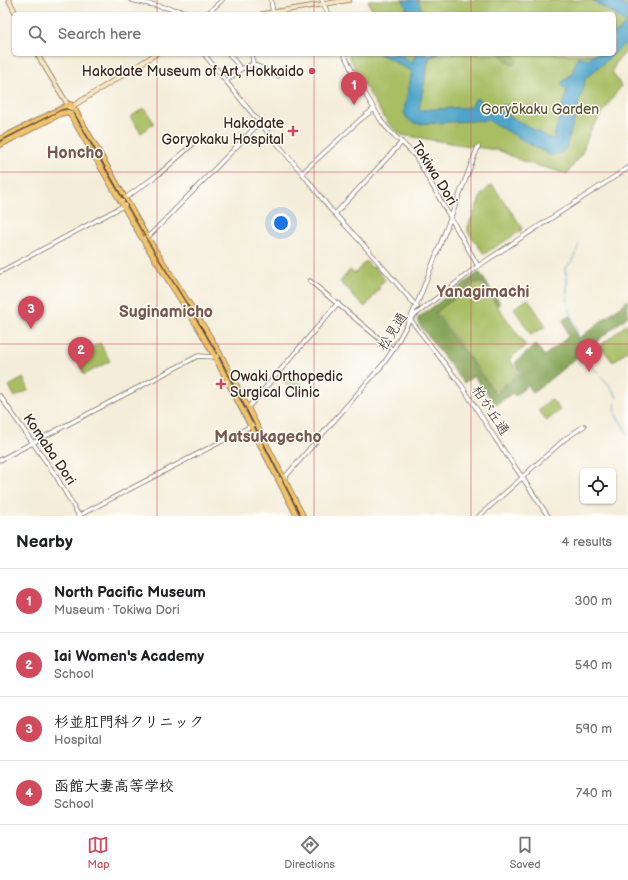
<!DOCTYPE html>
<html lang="en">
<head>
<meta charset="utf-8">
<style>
  :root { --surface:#fff; --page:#f6f6f6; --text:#202124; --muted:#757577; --line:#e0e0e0; --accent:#d1495b }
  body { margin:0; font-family:"Balsamiq Sans","Klee One",sans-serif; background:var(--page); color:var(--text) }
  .controls { position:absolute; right:12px; bottom:12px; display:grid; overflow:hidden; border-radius:6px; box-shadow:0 1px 3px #0004 }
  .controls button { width:36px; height:36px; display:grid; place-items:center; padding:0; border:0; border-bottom:1px solid var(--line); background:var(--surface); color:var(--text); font:20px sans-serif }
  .you { position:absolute; left:281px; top:223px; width:14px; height:14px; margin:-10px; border:3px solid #fff; border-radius:50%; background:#1a73e8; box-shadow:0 0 0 6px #1a73e833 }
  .badge { display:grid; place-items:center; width:26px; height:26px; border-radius:50%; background:var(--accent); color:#fff; font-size:13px; font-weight:700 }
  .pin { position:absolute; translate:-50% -33px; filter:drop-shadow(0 1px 2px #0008) }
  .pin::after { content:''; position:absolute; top:21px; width:14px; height:12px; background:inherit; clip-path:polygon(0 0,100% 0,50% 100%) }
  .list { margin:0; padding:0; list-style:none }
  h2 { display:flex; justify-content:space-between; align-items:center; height:52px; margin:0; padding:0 16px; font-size:17px }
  h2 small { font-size:13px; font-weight:400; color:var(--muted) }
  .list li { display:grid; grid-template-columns:26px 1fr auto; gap:12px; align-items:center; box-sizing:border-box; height:64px; padding:0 16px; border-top:1px solid var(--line) }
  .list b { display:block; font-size:15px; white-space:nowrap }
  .list p { margin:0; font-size:13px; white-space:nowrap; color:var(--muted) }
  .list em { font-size:13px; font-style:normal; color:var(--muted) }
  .icon { flex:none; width:22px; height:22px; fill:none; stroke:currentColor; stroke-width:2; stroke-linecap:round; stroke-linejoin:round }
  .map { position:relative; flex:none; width:628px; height:516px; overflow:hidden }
  .search { position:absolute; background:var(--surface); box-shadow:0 1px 3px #0004; left:12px; right:12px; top:12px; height:44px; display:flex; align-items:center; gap:10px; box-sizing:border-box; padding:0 14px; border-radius:6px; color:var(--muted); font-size:15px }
  .sheet { height:308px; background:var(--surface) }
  nav { display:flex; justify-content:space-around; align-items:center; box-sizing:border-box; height:56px; border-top:1px solid var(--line); background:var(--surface); font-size:11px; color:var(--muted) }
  nav a { display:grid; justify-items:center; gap:2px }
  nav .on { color:var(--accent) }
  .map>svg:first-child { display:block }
  .green { fill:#a8be63; stroke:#727440 }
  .forest { fill:#86a559; stroke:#60683c }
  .water { fill:#4da4ca; stroke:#446774 }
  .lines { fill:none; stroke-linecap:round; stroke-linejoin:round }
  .stream { stroke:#4da4ca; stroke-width:1 }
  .tertiary-casing { stroke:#7c6e5f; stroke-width:5 }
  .secondary-casing { stroke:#7c6e5f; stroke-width:5.5 }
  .primary-casing { stroke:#7c6e5f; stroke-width:6 }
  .tertiary { stroke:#fff; stroke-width:3.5 }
  .secondary { stroke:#f9e7c3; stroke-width:4 }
  .primary { stroke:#f1c36a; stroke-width:4.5 }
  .tram { stroke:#3b2a1e; stroke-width:1 }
  .grid { fill:none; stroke:#d1495b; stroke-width:1; stroke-opacity:0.55 }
  .poi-dot { fill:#d1495b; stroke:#fdfcf7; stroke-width:1.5 }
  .labels { text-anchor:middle; stroke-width:3; stroke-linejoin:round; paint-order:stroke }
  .poi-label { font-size:14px; fill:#3b2a1e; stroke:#fdfcf7; text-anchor:end }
  .park-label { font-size:14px; fill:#5c5633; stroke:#fdfcf7 }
  .street-label { font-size:14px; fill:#3b2a1e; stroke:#fdfcf7 }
  .quarter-label { font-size:16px; font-weight:bold; fill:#78584c; stroke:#fdfcf7 }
</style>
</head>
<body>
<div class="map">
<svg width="628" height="516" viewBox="0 0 628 516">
  <rect width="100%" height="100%" fill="#fdfcf7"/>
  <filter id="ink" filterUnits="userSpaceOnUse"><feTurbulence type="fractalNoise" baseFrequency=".025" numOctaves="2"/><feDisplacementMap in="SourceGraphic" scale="8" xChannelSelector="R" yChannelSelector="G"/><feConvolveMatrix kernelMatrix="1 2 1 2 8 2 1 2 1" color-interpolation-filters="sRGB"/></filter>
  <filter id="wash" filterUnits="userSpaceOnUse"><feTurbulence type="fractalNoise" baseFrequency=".012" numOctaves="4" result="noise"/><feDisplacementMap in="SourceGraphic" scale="16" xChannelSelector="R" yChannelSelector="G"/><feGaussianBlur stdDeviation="0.9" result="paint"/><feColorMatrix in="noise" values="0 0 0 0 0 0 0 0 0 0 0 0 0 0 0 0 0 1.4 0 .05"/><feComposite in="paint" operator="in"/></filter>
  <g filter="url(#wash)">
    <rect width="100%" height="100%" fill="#f4edd9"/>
    <path class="green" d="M 368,0 L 628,0 L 628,49 L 616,63 L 612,71 L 621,86 L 590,131 L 582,153 L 567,174 L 522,161 L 501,151 L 401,135 L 390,125 L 383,116 L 357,73 L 348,54 L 614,54 L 614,14 L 366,14 L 372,11 Z
      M 144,108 L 153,121 L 153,124 L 141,133 L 130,117 Z
      M 490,186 L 493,186 L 522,227 L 521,231 L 484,254 L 468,232 L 468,226 L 482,194 Z
      M 366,261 L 372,268 L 374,266 L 385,280 L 378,287 L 380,288 L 365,307 L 351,295 L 352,293 L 340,282 L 350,270 L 355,274 Z
      M 475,283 L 481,283 L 526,346 L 509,359 L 519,373 L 495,392 L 436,312 Z
      M 528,299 L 546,326 L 531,335 L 514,308 Z
      M 628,323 L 628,350 L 613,362 L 600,346 Z
      M 100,343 L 110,361 L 84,375 L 78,360 L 79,354 Z
      M 288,374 L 295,382 L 297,380 L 305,387 L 301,392 L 292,384 L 289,387 L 282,381 Z
      M 23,378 L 29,390 L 15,397 L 9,386 Z
      M 551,399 L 560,410 L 547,421 L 538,410 Z"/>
    <path class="forest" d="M 501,54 L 513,54 L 517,59 L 518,61 L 516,63 L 512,65 C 507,63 504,59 501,54 Z
      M 478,273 L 480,273 L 500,303 L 498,305 L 482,282 L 474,282 L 435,313 L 495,394 L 521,373 L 515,363 L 536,344 L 544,356 L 568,337 L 563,319 L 570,316 L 577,338 L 581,337 L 628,300 L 628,316 L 533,393 L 528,385 L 515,396 L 512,393 L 496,405 L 474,376 L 464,383 L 418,323 L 418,318 Z"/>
    <path class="water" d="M 403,0 L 418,0 L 423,14 L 399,14 L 407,9 Z
      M 592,0 L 617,0 L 628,8 L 628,41 L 614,54 L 614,35 L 626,23 L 614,14 Z
      M 380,54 L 399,54 L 413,63 L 415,54 L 439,54 L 429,58 L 419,110 L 471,107 L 476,98 L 491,106 L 508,105 L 509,116 L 553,140 L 567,91 L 560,84 L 572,74 L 574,70 L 573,70 L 578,56 L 588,59 L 593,54 L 614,54 L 586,78 L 584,82 L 585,82 L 566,148 C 562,153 556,156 549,155 L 488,120 L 417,124 C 410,122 405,118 404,111 L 412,71 L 408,69 L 407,69 Z"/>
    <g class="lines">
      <path class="stream" d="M 579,244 L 573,260 L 565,269 L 567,279 L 567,299 L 569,308 L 578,335 L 582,354 L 584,358 C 591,366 615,388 617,398
        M 616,403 L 615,410 L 616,415 L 628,434"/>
    </g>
  </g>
  <g filter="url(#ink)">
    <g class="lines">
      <defs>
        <path id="tertiary" d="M 131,0 L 195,14
          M 271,0 L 273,14
          M 322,0 L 328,14
          M 207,14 L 222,0
          M 204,54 L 255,117 L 302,173 L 331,210 L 361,242 L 417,307
          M 229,54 L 241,69
          M 252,54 L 253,64
          M 344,54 L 354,75 L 382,122 C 392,136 406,144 416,157 L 478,266
          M 226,81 L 241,69 L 253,64 L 278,76
          M 478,147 L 419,299 L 410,319 L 462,386 L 495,438 L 522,477 L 548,516
          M 302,173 L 361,119 L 374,109
          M 121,201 L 159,174 L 192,145
          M 335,214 L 402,142
          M 143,240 L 150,235 L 244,139 L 257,125 L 259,122
          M 0,272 L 125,205
          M 310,281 L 393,350
          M 0,396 L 56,476 L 79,516
          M 247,409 L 338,303
          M 0,460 L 198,356 L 215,357 L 220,355
          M 522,477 L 565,439 L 584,426
          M 279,481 L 286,476 L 384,363 L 393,350 L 410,319 L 420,311 L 478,266 L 628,168
          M 78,516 L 255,424
          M 479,516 L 523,477"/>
        <path id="secondary" d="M 9,0 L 16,14
          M 262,14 L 349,0
          M 37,54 L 68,105 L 70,113
          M 70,114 L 73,106 L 156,54"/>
        <path id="primary" d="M 0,139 L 70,104 L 73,106 L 147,237 L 206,330 L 222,357 L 303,516
          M 0,145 L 60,114 L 67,112 L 70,114 L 143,240 L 201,332 L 215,357 L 297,516"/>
      </defs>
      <use href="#tertiary" class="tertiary-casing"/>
      <use href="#secondary" class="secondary-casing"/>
      <use href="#primary" class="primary-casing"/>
      <use href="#tertiary" class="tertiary"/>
      <use href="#secondary" class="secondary"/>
      <use href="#primary" class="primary"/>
      <path class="tram" d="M 0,141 L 61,110 C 66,108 70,109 74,113 L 146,238 L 204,331 L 219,356 L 301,516"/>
    </g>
  </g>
  <path class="grid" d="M 157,0 L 157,14M 314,0 L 314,14M 471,0 L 471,14M 157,54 L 157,516M 314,54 L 314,516M 471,54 L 471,516M 0,172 L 628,172M 0,344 L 628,344"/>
  <g class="poi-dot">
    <circle cx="312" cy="71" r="4"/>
    <path d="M291 125h4v4h4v4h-4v4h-4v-4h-4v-4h4z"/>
    <path d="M219 378h4v4h4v4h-4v4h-4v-4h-4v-4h4z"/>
  </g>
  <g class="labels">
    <g class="poi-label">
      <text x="304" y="76">Hakodate Museum of Art, Hokkaido</text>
      <text x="284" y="128">Hakodate<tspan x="284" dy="16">Goryokaku Hospital</tspan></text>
      <text x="230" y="381" text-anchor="start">Owaki Orthopedic<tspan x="230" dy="16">Surgical Clinic</tspan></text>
    </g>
    <g class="park-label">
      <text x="540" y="114">Goryōkaku Garden</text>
    </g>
    <g class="street-label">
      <text transform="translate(435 173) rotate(58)" y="5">Tokiwa Dori</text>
      <text transform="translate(392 331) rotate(-57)" y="5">松見通</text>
      <text transform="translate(491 410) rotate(57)" y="5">柏が丘通</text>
      <text transform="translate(50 449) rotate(56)" y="5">Komaba Dori</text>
    </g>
    <g class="quarter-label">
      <text x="75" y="158">Honcho</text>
      <text x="483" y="297">Yanagimachi</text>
      <text x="166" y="317">Suginamicho</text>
      <text x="268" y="442">Matsukagecho</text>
    </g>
  </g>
</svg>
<div class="controls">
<button><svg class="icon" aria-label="locate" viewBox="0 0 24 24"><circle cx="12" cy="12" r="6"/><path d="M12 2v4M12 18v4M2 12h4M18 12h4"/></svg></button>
</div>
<div class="you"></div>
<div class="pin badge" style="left:354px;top:105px">1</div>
<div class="pin badge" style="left:81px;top:370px">2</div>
<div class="pin badge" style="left:31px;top:329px">3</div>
<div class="pin badge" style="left:589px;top:372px">4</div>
<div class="search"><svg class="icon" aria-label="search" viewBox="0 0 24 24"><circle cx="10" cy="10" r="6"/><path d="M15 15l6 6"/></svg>Search here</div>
</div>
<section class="sheet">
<h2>Nearby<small>4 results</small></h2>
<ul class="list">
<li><span class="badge">1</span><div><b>North Pacific Museum</b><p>Museum · Tokiwa Dori</p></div><em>300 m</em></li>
<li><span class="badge">2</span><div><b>Iai Women's Academy</b><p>School</p></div><em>540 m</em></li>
<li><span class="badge">3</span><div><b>杉並肛門科クリニック</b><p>Hospital</p></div><em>590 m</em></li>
<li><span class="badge">4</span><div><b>函館大妻高等学校</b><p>School</p></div><em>740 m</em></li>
</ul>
</section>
<nav>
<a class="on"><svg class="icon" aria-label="map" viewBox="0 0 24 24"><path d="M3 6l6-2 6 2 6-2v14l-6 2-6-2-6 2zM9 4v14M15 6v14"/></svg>Map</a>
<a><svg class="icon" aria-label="directions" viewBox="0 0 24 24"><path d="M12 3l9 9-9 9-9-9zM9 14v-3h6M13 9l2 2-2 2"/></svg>Directions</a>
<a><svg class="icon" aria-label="saved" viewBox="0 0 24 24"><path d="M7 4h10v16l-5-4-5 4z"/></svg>Saved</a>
</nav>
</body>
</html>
